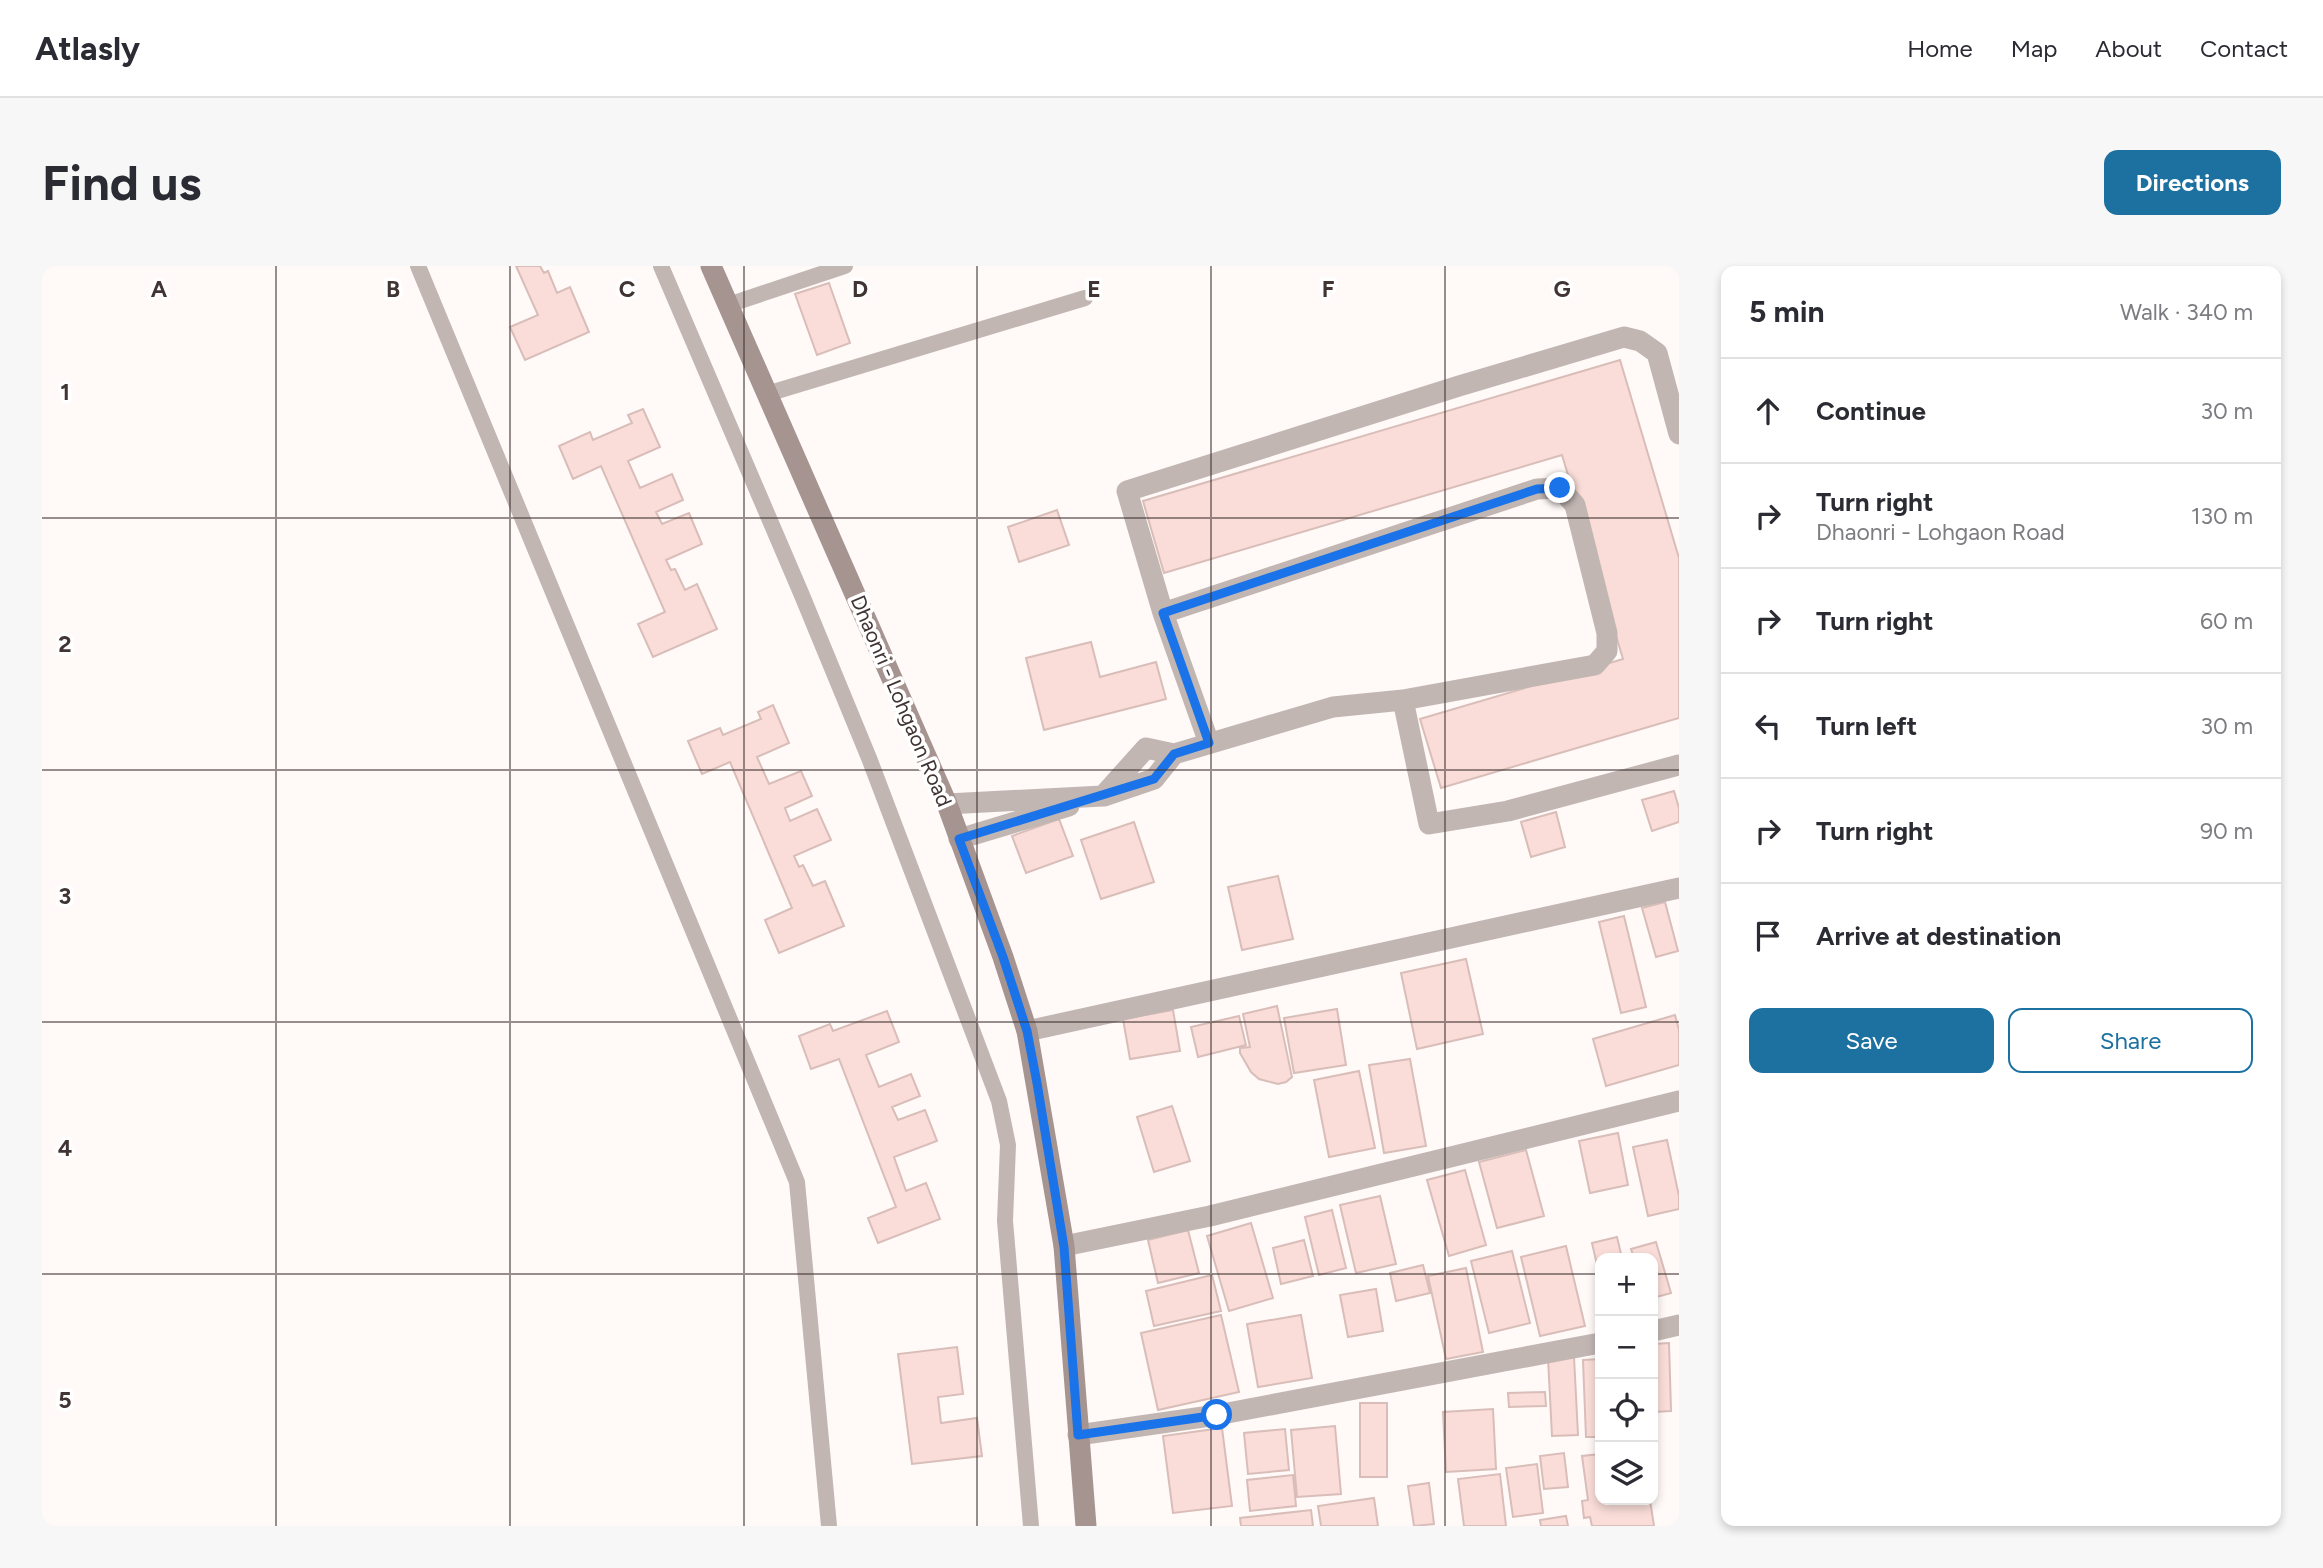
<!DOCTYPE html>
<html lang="en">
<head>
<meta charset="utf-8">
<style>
  :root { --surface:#fff; --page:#f7f7f7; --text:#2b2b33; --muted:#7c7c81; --line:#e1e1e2; --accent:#1d71a1 }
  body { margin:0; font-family:Figtree,sans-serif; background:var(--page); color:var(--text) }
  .controls { position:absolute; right:21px; bottom:21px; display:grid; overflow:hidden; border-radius:14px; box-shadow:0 4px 10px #0003 }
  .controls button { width:63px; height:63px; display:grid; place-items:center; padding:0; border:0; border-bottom:2px solid var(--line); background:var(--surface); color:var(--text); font:35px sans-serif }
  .stop { position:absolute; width:21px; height:21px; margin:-16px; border:5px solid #1a73e8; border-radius:50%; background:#fff }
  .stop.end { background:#1a73e8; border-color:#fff; box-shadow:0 2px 7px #0008 }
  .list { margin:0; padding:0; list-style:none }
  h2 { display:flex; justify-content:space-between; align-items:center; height:91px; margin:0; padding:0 28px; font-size:30px }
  h2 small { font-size:23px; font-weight:400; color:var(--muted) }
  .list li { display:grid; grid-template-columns:46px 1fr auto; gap:21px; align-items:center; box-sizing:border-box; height:105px; padding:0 28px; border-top:2px solid var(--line) }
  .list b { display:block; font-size:26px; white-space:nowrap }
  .list p { margin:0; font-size:23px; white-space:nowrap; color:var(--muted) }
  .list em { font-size:23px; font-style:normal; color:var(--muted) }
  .actions { display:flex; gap:14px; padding:21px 28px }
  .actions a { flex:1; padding:16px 0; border:2px solid var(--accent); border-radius:14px; text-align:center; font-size:24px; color:var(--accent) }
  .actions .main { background:var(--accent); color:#fff }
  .icon { flex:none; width:38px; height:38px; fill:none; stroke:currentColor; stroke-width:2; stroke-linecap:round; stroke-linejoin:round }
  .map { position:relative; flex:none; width:1637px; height:1260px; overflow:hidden; border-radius:14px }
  header { display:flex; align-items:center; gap:42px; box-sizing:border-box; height:98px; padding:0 35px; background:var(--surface); border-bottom:2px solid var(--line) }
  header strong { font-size:33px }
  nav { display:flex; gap:38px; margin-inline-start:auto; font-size:24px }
  .intro { display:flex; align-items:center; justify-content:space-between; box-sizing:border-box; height:168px; padding:0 42px }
  h1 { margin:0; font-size:49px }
  .button { padding:18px 32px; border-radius:14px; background:var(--accent); color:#fff; font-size:24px; font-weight:700 }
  main { display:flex; gap:42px; padding:0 42px }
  aside { flex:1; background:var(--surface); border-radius:14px; box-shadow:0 4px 10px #0003 }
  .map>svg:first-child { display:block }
  .building { fill:#faddd8; stroke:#d9bdb8; stroke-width:2 }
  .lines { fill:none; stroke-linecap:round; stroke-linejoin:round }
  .service { stroke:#c2b6b3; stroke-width:16 }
  .minor { stroke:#c2b6b3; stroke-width:21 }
  .secondary { stroke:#a69491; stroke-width:21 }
  .route { stroke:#1a73e8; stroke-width:9 }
  .grid { fill:none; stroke:#403533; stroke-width:2; stroke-opacity:0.55 }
  .labels { text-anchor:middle; stroke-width:7; stroke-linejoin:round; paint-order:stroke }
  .street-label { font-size:21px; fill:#403533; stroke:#fff }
  .grid-label { font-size:23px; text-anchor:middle; font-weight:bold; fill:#403533; stroke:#fff; stroke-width:7; stroke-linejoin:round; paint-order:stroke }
</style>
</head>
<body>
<header>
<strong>Atlasly</strong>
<nav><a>Home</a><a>Map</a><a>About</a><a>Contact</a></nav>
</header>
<div class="intro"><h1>Find us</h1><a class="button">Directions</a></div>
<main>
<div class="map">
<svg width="1637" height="1260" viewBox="0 0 1637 1260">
  <rect width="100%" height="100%" fill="#fff9f8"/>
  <path class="building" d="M 474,0 L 498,0 L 502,7 L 506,5 L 515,27 L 528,21 L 547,66 L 483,94 L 468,61 L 496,49 Z
    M 787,17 L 808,77 L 775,89 L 753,28 Z
    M 1578,94 L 1637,292 L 1637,452 L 1399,522 L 1378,453 L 1581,393 L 1520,189 L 1122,307 L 1101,235 Z
    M 601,143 L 618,181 L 586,195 L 598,222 L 630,208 L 641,234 L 614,246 L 620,258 L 647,247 L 660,278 L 624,294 L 629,304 L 633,303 L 643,324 L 655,318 L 675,363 L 611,391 L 596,358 L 623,346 L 559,200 L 531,213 L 517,180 L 548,166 L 551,174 L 590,157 L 586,149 Z
    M 1015,244 L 1027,279 L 977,296 L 966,261 Z
    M 1049,376 L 1058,411 L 1114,396 L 1124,433 L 1002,464 L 984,392 Z
    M 731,439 L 747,477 L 715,491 L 727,518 L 759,505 L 770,530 L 743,542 L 748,555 L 775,543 L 789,574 L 752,590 L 757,601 L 761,599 L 771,620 L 783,615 L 802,660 L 737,687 L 723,654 L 750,642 L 688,496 L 660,508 L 646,475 L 678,462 L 681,469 L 719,453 L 716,446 Z
    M 1632,525 L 1637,542 L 1637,556 L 1610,565 L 1600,534 Z
    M 1514,546 L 1523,581 L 1489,591 L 1479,556 Z
    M 1017,553 L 1031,590 L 984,607 L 970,570 Z
    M 1092,556 L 1112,616 L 1059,633 L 1039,574 Z
    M 1236,610 L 1251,673 L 1200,684 L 1186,621 Z
    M 1623,636 L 1636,685 L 1614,691 L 1600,642 Z
    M 1582,650 L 1604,741 L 1579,747 L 1557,656 Z
    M 1424,693 L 1441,768 L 1375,783 L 1359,707 Z
    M 1235,740 L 1250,811 L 1244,816 L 1236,818 L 1217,813 L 1209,806 L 1198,787 L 1198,782 L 1208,781 L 1201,748 Z
    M 1295,743 L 1304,799 L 1252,807 L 1242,752 Z
    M 1131,744 L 1138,785 L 1088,793 L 1081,753 Z
    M 845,745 L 857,776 L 824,789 L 837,821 L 869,808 L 878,830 L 850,841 L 856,854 L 883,844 L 895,875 L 852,891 L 864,925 L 884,917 L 898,953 L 836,977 L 826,952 L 854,941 L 797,793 L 769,803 L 757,770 L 788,758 L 791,765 Z
    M 1633,749 L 1637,764 L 1637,799 L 1564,820 L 1551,773 Z
    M 1197,750 L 1204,779 L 1156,791 L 1149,761 Z
    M 1368,793 L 1384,880 L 1342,887 L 1327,799 Z
    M 1317,805 L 1333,882 L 1287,891 L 1272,814 Z
    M 1130,840 L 1148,895 L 1112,906 L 1095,851 Z
    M 1576,867 L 1586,919 L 1548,927 L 1537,875 Z
    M 1625,874 L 1637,930 L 1637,943 L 1606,950 L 1591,881 Z
    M 1484,884 L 1502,950 L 1455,962 L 1437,896 Z
    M 1423,904 L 1444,979 L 1407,990 L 1385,914 Z
    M 1338,930 L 1354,998 L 1314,1007 L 1298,939 Z
    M 1290,944 L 1304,1002 L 1277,1009 L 1263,951 Z
    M 1209,957 L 1231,1032 L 1187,1045 L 1165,970 Z
    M 1146,964 L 1157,1007 L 1116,1017 L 1106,974 Z
    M 1575,971 L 1580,992 L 1558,992 L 1558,1012 L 1550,977 Z
    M 1262,974 L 1271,1010 L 1239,1018 L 1231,982 Z
    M 1614,976 L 1629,1027 L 1611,1032 L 1611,992 L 1592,992 L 1589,983 Z
    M 1524,980 L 1543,1060 L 1498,1070 L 1479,991 Z
    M 1470,985 L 1488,1057 L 1447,1067 L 1429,995 Z
    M 1381,999 L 1388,1027 L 1354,1035 L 1348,1007 Z
    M 1424,1002 L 1441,1086 L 1404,1093 L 1386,1010 Z
    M 1170,1009 L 1179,1045 L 1112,1060 L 1104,1025 Z
    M 1334,1023 L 1341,1065 L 1306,1071 L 1298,1029 Z
    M 1179,1049 L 1197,1126 L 1116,1144 L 1099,1067 Z
    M 1259,1049 L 1270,1112 L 1216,1121 L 1205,1058 Z
    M 1627,1077 L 1629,1145 L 1611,1146 L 1611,1078 Z
    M 915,1081 L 921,1128 L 896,1131 L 899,1157 L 935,1152 L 940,1190 L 870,1198 L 856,1088 Z
    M 1532,1091 L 1536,1169 L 1510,1170 L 1506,1092 Z
    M 1558,1093 L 1558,1171 L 1544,1171 L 1541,1094 Z
    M 1503,1126 L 1504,1140 L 1467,1141 L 1466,1127 Z
    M 1318,1137 L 1345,1137 L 1345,1211 L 1318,1211 Z
    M 1451,1143 L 1454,1203 L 1404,1206 L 1401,1146 Z
    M 1293,1160 L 1299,1228 L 1255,1231 L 1249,1164 Z
    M 1180,1162 L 1190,1240 L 1131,1247 L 1121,1170 Z
    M 1243,1163 L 1247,1204 L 1206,1208 L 1202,1167 Z
    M 1522,1187 L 1526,1221 L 1502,1223 L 1498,1190 Z
    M 1558,1188 L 1558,1234 L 1608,1234 L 1612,1260 L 1550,1260 L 1548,1251 L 1542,1252 L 1540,1235 L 1546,1234 L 1540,1190 Z
    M 1495,1198 L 1501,1247 L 1471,1251 L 1464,1202 Z
    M 1458,1208 L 1464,1260 L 1422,1260 L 1416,1213 Z
    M 1251,1209 L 1254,1240 L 1208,1245 L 1205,1214 Z
    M 1387,1217 L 1392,1258 L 1372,1260 L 1366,1220 Z
    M 1332,1232 L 1336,1260 L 1279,1260 L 1276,1240 Z
    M 1269,1244 L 1271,1260 L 1199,1260 L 1198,1252 Z
    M 1524,1250 L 1526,1260 L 1499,1260 L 1498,1254 Z"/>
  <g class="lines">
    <path class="service" d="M 376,0 L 755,916 L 787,1260
      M 619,0 L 759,327 L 827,492 L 957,835 L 966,879 L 963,955 L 989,1260
      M 686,39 L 803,0
      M 725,128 L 1043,32"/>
    <path class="minor" d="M 1121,347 L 1085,225 L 1417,120 L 1582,71 L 1598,75 L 1615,87 L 1637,168
      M 1361,434 L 1387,558 L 1466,545 L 1637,499
      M 1062,530 L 1112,513 L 1132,488
      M 905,538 L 1061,530 L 1104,482 L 1132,488 L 1291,441 L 1361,434 L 1553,399 L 1565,385 L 1565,367 L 1533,239 L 1518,222 L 1495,223 L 1121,347 L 1167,477
      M 917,573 L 1027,540
      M 985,765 L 1637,622
      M 1022,980 L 1168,950 L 1637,835
      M 1611,1065 L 1637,1059
      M 1036,1169 L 1175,1149 L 1558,1077"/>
    <path class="secondary" d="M 669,0 L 905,538 L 961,691 L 985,765 L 1022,980 L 1044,1260"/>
  </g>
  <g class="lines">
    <path class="route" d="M 1175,1149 L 1036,1169 L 1022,981 L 995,817 L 985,765 L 961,691 L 917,573 L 1112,513 L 1132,488 L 1167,477 L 1121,347 L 1495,223 L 1518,222"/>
  </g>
  <path class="grid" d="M 234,0 L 234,1260M 468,0 L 468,1260M 702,0 L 702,1260M 935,0 L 935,1260M 1169,0 L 1169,1260M 1403,0 L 1403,1260M 0,252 L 1637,252M 0,504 L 1637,504M 0,756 L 1637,756M 0,1008 L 1558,1008M 1611,1008 L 1637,1008"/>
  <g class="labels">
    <g class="street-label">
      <text transform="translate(859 435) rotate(67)" y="7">Dhaonri - Lohgaon Road</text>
    </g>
  </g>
  <g class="grid-label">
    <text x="117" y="31">A</text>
    <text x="351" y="31">B</text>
    <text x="585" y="31">C</text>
    <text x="818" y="31">D</text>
    <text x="1052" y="31">E</text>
    <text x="1286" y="31">F</text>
    <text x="1520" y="31">G</text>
    <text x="23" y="134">1</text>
    <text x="23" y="386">2</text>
    <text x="23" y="638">3</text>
    <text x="23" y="890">4</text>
    <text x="23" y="1142">5</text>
  </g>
</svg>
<div class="controls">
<button>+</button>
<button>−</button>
<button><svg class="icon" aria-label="locate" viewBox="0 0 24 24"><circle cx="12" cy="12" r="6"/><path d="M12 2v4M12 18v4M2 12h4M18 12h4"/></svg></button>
<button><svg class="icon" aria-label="layers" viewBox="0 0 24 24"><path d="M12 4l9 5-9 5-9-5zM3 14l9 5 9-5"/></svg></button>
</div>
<div class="stop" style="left:1175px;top:1149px"></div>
<div class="stop end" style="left:1518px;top:222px"></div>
</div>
<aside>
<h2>5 min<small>Walk · 340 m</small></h2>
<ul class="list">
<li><svg class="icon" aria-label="ahead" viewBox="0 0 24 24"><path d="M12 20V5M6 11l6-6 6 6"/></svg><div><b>Continue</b></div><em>30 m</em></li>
<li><svg class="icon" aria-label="right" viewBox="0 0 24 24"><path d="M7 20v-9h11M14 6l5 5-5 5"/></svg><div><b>Turn right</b><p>Dhaonri - Lohgaon Road</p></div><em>130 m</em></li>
<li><svg class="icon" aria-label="right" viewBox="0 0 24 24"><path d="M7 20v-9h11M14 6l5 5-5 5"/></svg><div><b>Turn right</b></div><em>60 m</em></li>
<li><svg class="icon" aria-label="left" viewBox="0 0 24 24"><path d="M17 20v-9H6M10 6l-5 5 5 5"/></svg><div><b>Turn left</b></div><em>30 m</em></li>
<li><svg class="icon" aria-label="right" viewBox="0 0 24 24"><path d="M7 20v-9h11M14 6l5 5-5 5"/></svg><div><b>Turn right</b></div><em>90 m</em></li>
<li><svg class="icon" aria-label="arrive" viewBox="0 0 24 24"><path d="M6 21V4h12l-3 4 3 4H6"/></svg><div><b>Arrive at destination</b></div></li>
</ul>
<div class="actions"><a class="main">Save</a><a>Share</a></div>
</aside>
</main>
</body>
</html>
